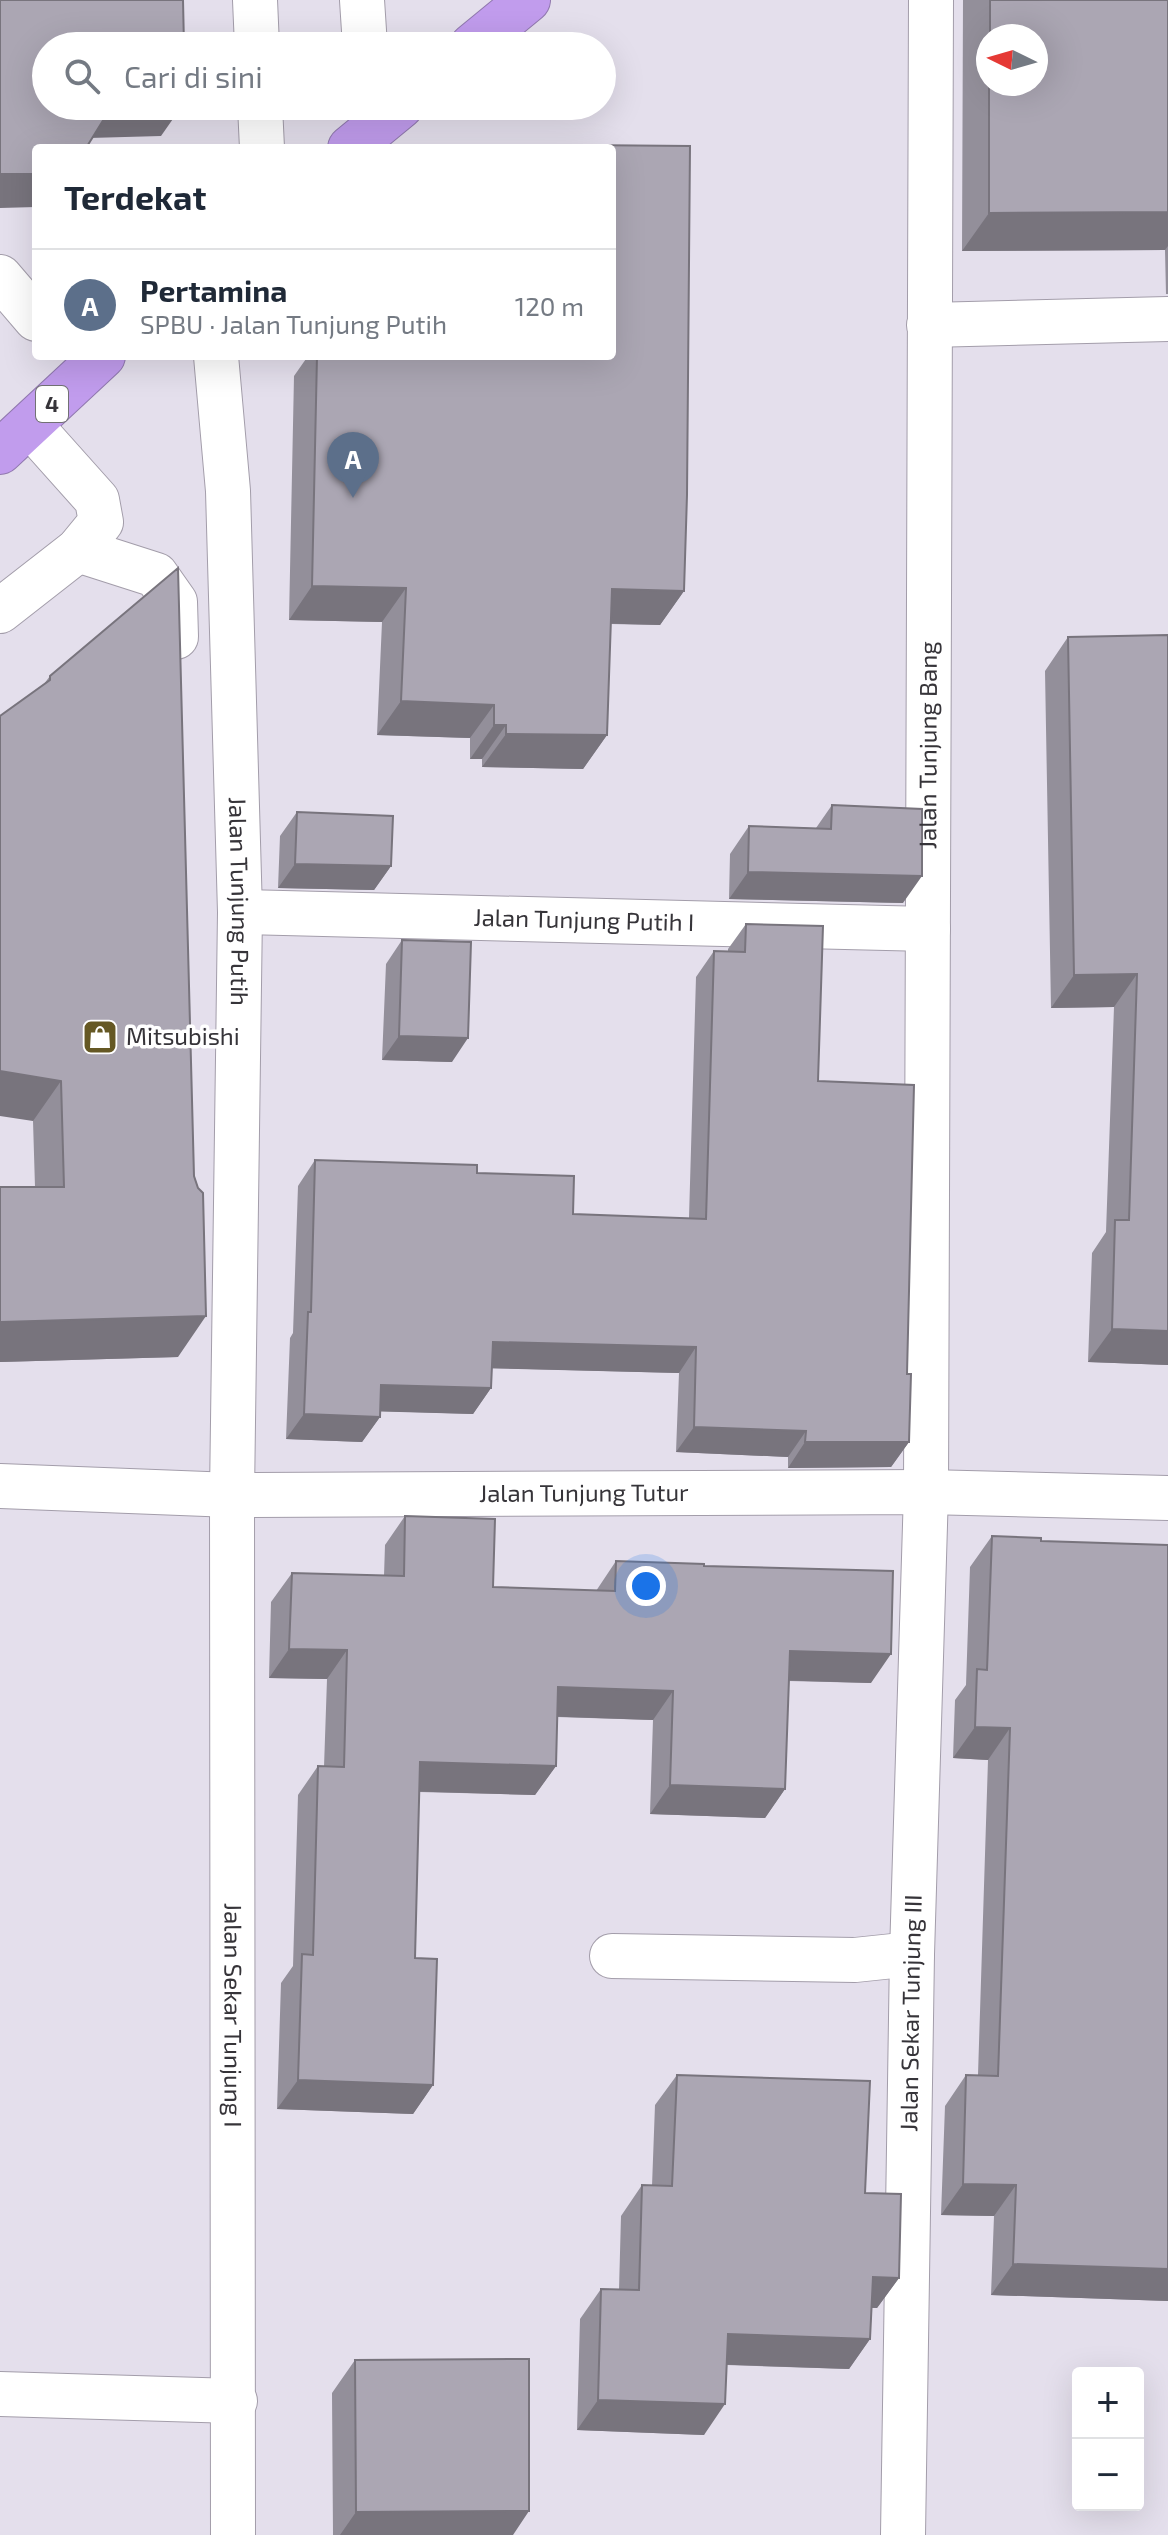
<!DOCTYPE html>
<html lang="id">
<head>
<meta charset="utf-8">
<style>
  :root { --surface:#fff; --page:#f6f6f7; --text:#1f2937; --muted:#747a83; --line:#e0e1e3; --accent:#db2777 }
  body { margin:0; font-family:"Exo 2",sans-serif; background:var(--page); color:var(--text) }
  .controls { position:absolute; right:24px; bottom:24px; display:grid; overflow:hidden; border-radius:8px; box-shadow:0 8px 32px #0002 }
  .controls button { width:72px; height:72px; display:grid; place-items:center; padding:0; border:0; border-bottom:2px solid var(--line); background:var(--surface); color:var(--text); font:40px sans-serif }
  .compass { position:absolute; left:976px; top:24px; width:72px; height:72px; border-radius:50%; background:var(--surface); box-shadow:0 8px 32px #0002; rotate:275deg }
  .you { position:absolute; left:646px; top:1586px; width:28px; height:28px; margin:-20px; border:6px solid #fff; border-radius:50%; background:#1a73e8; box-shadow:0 0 0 12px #1a73e833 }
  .badge { display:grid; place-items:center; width:52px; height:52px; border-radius:50%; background:var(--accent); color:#fff; font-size:26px; font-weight:700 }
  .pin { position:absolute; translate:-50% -66px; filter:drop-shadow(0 2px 4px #0008) }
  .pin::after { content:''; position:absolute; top:42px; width:28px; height:24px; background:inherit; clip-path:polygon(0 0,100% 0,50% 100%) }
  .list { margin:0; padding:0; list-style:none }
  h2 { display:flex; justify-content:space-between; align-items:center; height:104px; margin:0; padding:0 32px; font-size:34px }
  h2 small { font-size:26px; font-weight:400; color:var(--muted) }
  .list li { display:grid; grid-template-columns:52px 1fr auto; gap:24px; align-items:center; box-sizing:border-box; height:112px; padding:0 32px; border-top:2px solid var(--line) }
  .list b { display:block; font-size:30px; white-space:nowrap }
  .list p { margin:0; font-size:26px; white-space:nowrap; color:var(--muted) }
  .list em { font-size:26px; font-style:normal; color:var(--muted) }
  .icon { flex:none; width:44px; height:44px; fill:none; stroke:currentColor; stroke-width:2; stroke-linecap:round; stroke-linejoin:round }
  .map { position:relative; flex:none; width:1168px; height:2535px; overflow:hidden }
  .search { position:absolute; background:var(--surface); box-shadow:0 8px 32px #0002; left:32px; top:32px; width:584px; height:88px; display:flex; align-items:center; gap:20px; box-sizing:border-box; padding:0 28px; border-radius:44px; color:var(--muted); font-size:30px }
  .panel { position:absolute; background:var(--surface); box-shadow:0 8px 32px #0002; left:32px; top:144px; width:584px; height:216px; border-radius:8px }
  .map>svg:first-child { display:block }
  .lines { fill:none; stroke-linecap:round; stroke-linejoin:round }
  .minor-casing { stroke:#a39daa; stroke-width:46 }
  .highway-casing { stroke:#9078ae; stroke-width:46 }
  .minor { stroke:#fff; stroke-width:44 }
  .highway { stroke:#c19ced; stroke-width:44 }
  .wall { fill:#938f9a; fill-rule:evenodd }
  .shaded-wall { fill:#78747d }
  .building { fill:#aba6b3; stroke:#78747d; stroke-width:2 }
  .labels { text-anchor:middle; stroke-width:7; stroke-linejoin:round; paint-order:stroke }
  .shield { fill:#fff; stroke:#727174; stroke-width:2 }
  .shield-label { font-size:22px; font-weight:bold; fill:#363439 }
  .street-label { font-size:24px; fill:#363439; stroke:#fff }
  .poi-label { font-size:24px; fill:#363439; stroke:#fff; text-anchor:start }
</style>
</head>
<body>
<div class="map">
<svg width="1168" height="2535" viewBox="0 0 1168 2535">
  <rect width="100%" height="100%" fill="#e4dfec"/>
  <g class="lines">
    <defs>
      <g id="minor">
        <path d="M 255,0 L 257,46"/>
        <path d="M 362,0 L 365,46"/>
        <path d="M 260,106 L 262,148"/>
        <path d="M 0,277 L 36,319"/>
        <path d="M 929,325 L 1168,319"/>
        <path id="s1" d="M 216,356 L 228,491 L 240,912 L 232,1495 L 233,2535"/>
        <path d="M 78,550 L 156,575 L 175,602 L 176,637"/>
        <path d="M 0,611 L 78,550 L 101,522 L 97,500 L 30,425"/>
        <path id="s2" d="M 240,912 L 928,929"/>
        <path id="s3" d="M 0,1486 L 232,1495 L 926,1492 L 1168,1498"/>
        <path d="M 612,1956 L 855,1960 L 912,1954"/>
        <path d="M 0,2394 L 235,2401"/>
        <path id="s4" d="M 903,2535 L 912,1954 L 926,1492 L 931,0"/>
      </g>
      <path id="highway" d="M 472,46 L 528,0
        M 350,148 L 401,106
        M 0,452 L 103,356"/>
    </defs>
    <use href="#minor" class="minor-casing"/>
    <use href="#highway" class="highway-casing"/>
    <use href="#minor" class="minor"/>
    <use href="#highway" class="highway"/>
  </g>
  <path class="wall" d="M 963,0 L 1168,0 L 1168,294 L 1166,294 L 1165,250 L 962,251 ZM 988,36 L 1036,36 L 1036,84 L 988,84 Z
    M 578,145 L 690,146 L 687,495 L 684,591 L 660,625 L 611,624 L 607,735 L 583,769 L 482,767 L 482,759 L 470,759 L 470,738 L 377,735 L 382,622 L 289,620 L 294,376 L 308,356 L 612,356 L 612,148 L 575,148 Z
    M 1168,635 L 1168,1365 L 1088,1362 L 1092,1253 L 1106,1232 L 1114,1007 L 1051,1008 L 1045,671 L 1068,637 Z
    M 50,676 L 178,1357 L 0,1362 L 0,1187 L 35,1187 L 33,1121 L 44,684 Z
    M 832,805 L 903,903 L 729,899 L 730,854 L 749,826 L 816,828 Z
    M 297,812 L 391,866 L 374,890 L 278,888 L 280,836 Z
    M 746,924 L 818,1081 L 907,1374 L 909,1442 L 891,1467 L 788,1468 L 788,1457 L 676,1452 L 679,1373 L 492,1368 L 491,1388 L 473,1414 L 380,1411 L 380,1417 L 362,1442 L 286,1439 L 290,1338 L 293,1333 L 298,1186 L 315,1160 L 477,1173 L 573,1214 L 689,1218 L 696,977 L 714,951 L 728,952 L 728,949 Z
    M 402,940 L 452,1062 L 382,1060 L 386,964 Z
    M 405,1516 L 493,1587 L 596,1591 L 616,1561 L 704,1566 L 871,1683 L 789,1681 L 785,1789 L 765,1818 L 650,1814 L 653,1720 L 557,1717 L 556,1766 L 535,1795 L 419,1792 L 415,1958 L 433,2085 L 413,2114 L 277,2109 L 281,1983 L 293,1966 L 298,1795 L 318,1766 L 324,1767 L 327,1679 L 269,1678 L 271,1602 L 292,1573 L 384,1576 L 385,1545 Z
    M 992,1536 L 1041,1541 L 1168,1545 L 1168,2301 L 991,2295 L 994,2216 L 941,2215 L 945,2106 L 966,2075 L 978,2075 L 988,1760 L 953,1758 L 955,1700 L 966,1685 L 970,1567 Z
    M 677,2075 L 865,2193 L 899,2278 L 877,2308 L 872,2308 L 870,2339 L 849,2369 L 727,2365 L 704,2435 L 577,2430 L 580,2319 L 601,2289 L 619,2290 L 621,2216 L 642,2185 L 652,2186 L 655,2105 Z
    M 355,2360 L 513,2535 L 333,2535 L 332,2393 Z"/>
  <path class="shaded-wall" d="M 111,106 L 182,106 L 161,136 L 89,138 Z
    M 0,174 L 36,174 L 36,207 L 0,208 Z
    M 1168,212 L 1168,246 L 1165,250 L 962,251 L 989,213 Z
    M 312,586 L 406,588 L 382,622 L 289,620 Z
    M 612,589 L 684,591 L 660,625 L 588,623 Z
    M 401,701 L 494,705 L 470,738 L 377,735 Z
    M 494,725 L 506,725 L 482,759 L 470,759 Z
    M 506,734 L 607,735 L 583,769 L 482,767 Z
    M 295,864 L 391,866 L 374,890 L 278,888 Z
    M 748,872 L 922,876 L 903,903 L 729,899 Z
    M 1137,974 L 1114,1007 L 1051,1008 L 1074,975 Z
    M 399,1036 L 468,1038 L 452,1062 L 382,1060 Z
    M 0,1071 L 61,1081 L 33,1121 L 0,1116 Z
    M 206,1316 L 178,1357 L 0,1362 L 0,1325 L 2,1322 Z
    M 1112,1329 L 1168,1331 L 1168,1365 L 1088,1362 Z
    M 493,1342 L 696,1347 L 679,1373 L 475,1368 Z
    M 381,1385 L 491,1388 L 473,1414 L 363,1411 Z
    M 304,1414 L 380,1417 L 362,1442 L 286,1439 Z
    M 694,1427 L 806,1431 L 788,1457 L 676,1452 Z
    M 805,1442 L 909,1442 L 891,1467 L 788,1468 Z
    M 289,1649 L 347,1650 L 327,1679 L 269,1678 Z
    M 790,1651 L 891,1654 L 871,1683 L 770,1680 Z
    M 558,1687 L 673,1691 L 653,1720 L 538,1716 Z
    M 975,1727 L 1010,1728 L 988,1760 L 953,1758 Z
    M 420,1762 L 556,1766 L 535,1795 L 399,1791 Z
    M 670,1785 L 785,1789 L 765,1818 L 650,1814 Z
    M 298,2080 L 433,2085 L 413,2114 L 277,2109 Z
    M 963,2184 L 1016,2185 L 994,2216 L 941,2215 Z
    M 1013,2264 L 1168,2269 L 1168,2301 L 991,2295 Z
    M 873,2277 L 899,2278 L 877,2308 L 852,2307 Z
    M 728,2334 L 870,2339 L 849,2369 L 707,2364 Z
    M 598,2400 L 725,2404 L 704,2435 L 577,2430 Z
    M 529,2511 L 513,2535 L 340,2535 L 356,2512 Z"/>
  <path class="building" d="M 0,0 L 183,0 L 184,46 L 46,46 L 46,106 L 112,106 L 86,148 L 36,148 L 36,174 L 0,174 Z
    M 990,0 L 1168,0 L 1168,212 L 989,213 L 989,84 L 1036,84 L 1036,36 L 990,36 Z
    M 578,145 L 690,146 L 687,495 L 684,591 L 612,589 L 607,735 L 506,734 L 506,725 L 494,725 L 494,705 L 401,701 L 406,588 L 312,586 L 317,356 L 612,356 L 612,148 L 578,148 Z
    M 178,568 L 194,1176 L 198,1188 L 203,1193 L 206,1316 L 2,1322 L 2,1346 L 0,1346 L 0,1187 L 64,1187 L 61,1081 L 0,1071 L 0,716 L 50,680 L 50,676 Z
    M 1168,635 L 1168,1331 L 1112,1329 L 1115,1220 L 1129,1220 L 1137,974 L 1074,975 L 1068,637 Z
    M 832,805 L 922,809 L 922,876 L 748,872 L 749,826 L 831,829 Z
    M 297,812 L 393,816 L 391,866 L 295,864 Z
    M 746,924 L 823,926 L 818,1081 L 914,1085 L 907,1374 L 911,1374 L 909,1442 L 805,1442 L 806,1431 L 694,1427 L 696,1347 L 493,1342 L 491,1388 L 381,1385 L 380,1417 L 304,1414 L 308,1312 L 311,1312 L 315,1160 L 477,1165 L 477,1173 L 574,1176 L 573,1214 L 706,1219 L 714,951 L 745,952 Z
    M 402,940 L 471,942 L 468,1038 L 399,1036 Z
    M 405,1516 L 495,1519 L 493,1587 L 615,1591 L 616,1561 L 704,1564 L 704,1566 L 893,1571 L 891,1654 L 790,1651 L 785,1789 L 670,1785 L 673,1691 L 558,1687 L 556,1766 L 420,1762 L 415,1958 L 437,1959 L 433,2085 L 298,2080 L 302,1954 L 313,1955 L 318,1766 L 344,1767 L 347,1650 L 289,1649 L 292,1573 L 404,1576 Z
    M 992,1536 L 1041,1538 L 1041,1541 L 1168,1545 L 1168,2269 L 1013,2264 L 1016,2185 L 963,2184 L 966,2075 L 998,2076 L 1010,1728 L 975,1727 L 977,1669 L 987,1670 Z
    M 677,2075 L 870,2081 L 865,2193 L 901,2194 L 899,2278 L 873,2277 L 870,2339 L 728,2334 L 725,2404 L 598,2400 L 601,2289 L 639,2290 L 642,2185 L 672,2186 Z
    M 529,2359 L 529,2511 L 356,2512 L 355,2360 Z"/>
  <defs>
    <symbol id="shop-square" viewBox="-11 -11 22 22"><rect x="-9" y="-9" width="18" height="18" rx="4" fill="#655824" stroke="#fff"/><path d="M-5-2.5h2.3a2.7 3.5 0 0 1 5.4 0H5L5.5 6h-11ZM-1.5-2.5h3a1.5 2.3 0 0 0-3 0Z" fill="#fff"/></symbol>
  </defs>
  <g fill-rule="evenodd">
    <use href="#shop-square" x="80" y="1017" width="40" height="40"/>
  </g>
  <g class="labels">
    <rect class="shield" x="36" y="386" width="32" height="36" rx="6"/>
    <g class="shield-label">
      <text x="52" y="412">4</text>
    </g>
    <g class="street-label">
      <text dy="8" stroke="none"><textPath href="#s4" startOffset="1790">Jalan Tunjung Bang</textPath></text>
      <text dy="8" stroke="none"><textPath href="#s1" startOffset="546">Jalan Tunjung Putih</textPath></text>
      <text dy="8" stroke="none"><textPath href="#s2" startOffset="344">Jalan Tunjung Putih I</textPath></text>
      <text dy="8" stroke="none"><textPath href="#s3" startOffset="584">Jalan Tunjung Tutur</textPath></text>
      <text dy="8" stroke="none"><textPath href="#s4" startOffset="522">Jalan Sekar Tunjung III</textPath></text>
      <text dy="8" stroke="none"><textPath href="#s1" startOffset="1660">Jalan Sekar Tunjung I</textPath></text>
    </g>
    <g class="poi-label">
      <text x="126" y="1045">Mitsubishi</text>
    </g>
  </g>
</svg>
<div class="controls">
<button>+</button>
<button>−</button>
</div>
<svg class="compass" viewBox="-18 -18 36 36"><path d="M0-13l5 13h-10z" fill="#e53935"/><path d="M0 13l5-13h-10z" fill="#747a83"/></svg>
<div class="you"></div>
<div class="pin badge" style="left:353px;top:498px;background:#5c6f8a">A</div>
<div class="search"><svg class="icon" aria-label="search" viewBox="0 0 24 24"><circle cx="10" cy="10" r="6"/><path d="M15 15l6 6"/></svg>Cari di sini</div>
<section class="panel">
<h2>Terdekat<small></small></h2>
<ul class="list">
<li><span class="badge" style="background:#5c6f8a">A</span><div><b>Pertamina</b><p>SPBU · Jalan Tunjung Putih</p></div><em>120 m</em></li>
</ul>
</section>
</div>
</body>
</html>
